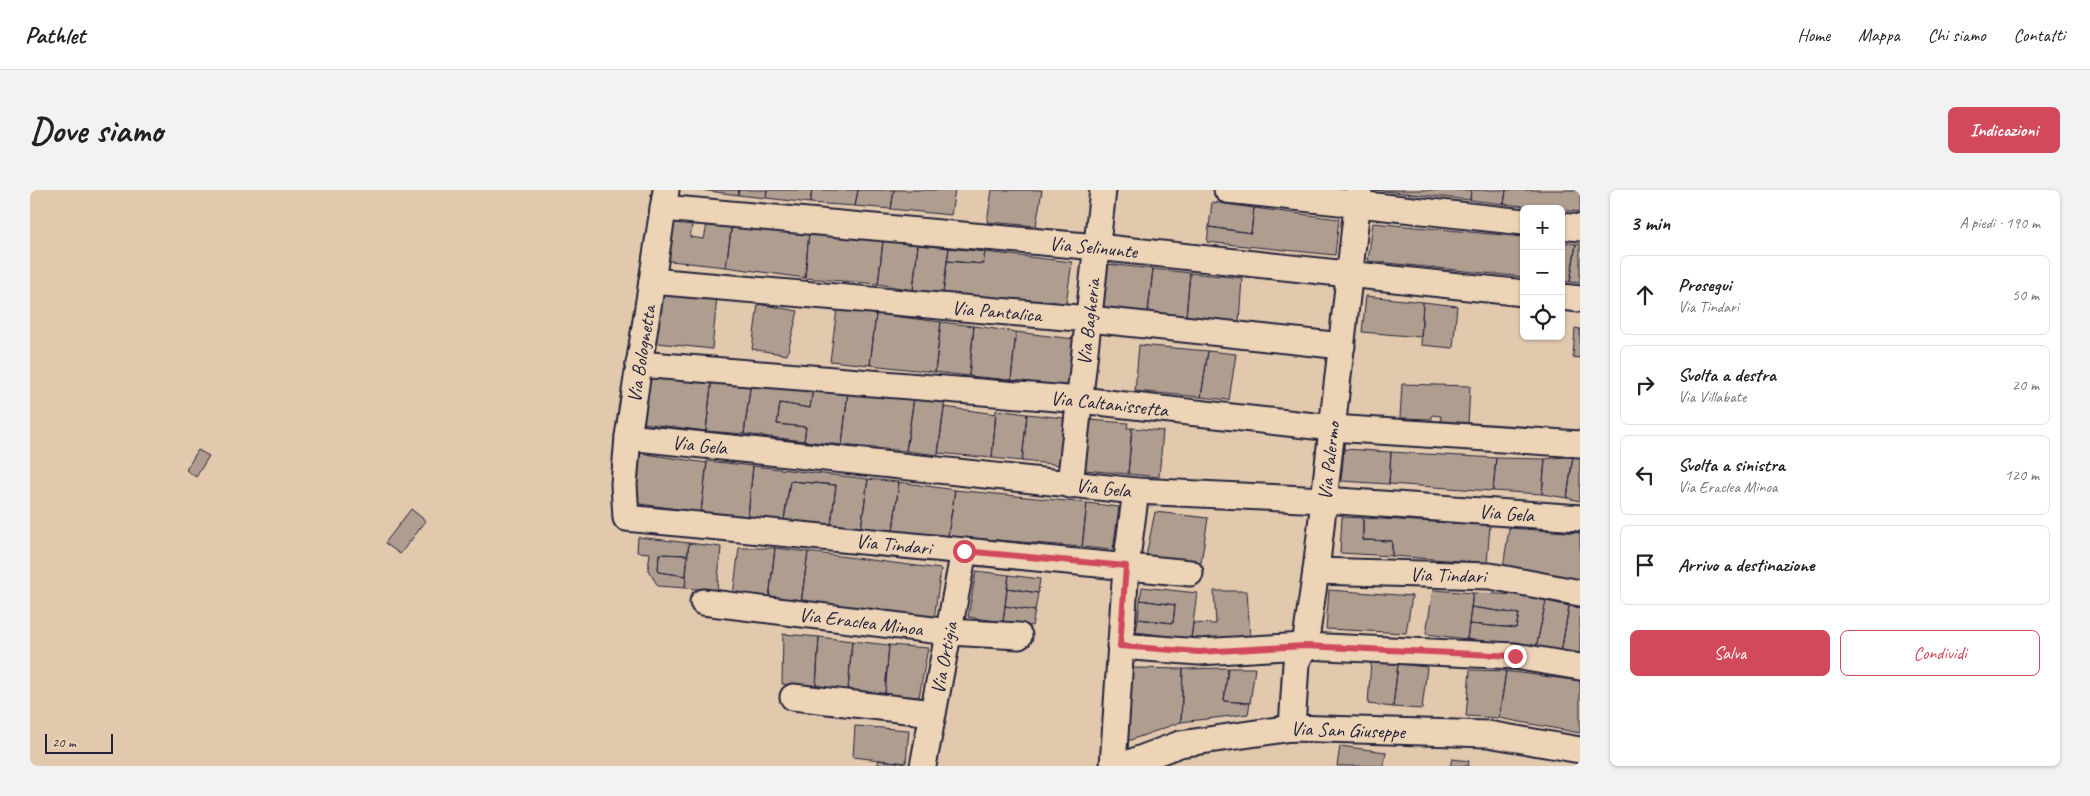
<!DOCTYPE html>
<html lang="it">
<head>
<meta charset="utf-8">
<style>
  :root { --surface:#fff; --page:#f2f2f2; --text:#222; --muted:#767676; --line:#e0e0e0; --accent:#d1495b }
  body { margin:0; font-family:Caveat,sans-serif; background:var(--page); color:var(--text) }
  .controls { position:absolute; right:15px; top:15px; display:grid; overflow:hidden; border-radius:8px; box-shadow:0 1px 4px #0004 }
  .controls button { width:45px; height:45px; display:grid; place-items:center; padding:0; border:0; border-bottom:1px solid var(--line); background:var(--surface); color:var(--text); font:25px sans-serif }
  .scale { position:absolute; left:15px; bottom:12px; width:68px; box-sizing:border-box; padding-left:5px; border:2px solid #22223b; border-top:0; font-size:14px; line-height:18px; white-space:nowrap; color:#22223b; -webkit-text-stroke:4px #eed4b6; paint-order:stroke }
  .stop { position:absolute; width:15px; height:15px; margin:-11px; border:4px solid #d1495b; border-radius:50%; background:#fff }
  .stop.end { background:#d1495b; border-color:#fff; box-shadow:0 1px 5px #0008 }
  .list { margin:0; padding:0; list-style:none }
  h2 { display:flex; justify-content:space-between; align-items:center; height:65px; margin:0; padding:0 20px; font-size:21px }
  h2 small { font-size:16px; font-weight:400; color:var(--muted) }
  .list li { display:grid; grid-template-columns:32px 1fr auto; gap:15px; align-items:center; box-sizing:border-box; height:80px; margin:0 10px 10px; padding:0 10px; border:1px solid var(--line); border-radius:8px }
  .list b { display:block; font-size:19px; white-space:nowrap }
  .list p { margin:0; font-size:16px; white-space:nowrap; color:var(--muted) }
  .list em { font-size:16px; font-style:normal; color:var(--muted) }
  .actions { display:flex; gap:10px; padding:15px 20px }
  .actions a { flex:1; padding:11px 0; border:1px solid var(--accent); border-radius:8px; text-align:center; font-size:18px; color:var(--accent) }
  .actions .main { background:var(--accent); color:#fff }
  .icon { flex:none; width:28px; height:28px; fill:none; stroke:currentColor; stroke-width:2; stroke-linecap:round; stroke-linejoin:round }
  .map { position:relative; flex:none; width:1550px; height:576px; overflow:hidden; border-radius:8px }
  header { display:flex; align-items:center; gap:30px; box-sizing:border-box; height:70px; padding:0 25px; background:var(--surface); border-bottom:1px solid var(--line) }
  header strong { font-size:24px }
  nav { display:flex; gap:28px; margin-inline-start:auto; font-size:18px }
  .intro { display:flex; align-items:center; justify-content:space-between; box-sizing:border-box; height:120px; padding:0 30px }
  h1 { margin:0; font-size:35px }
  .button { padding:12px 22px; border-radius:8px; background:var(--accent); color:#fff; font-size:18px; font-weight:700 }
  main { display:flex; gap:30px; padding:0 30px }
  aside { flex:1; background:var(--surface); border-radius:8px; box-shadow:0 1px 4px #0004 }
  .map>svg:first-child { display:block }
  .building { fill:#af9d90; stroke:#22223b }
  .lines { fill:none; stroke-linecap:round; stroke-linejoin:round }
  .minor-casing { stroke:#22223b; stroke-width:29 }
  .minor { stroke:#eed4b6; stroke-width:25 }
  .route { stroke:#d1495b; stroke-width:6 }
  .labels { text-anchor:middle; stroke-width:4.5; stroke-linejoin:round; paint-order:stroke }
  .street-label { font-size:20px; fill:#22223b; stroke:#eed4b6 }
</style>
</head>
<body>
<header>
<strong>Pathlet</strong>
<nav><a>Home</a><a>Mappa</a><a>Chi siamo</a><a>Contatti</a></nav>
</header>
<div class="intro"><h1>Dove siamo</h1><a class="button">Indicazioni</a></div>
<main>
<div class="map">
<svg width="1550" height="576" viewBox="0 0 1550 576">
  <rect width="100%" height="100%" fill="#e2c9ae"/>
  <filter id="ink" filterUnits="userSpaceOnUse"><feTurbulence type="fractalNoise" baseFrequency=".02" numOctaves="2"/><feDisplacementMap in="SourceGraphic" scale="10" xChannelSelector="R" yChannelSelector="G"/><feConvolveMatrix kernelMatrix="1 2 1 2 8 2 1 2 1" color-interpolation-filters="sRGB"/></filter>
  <g filter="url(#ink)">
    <path class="building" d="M 671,0 L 709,0 L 708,5 Z
      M 709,0 L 737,0 L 736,8 L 708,5 Z
      M 737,0 L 782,0 L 780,13 L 736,8 Z
      M 782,0 L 828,0 L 825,16 L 780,13 Z
      M 828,0 L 864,0 L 861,19 L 825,16 Z
      M 864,0 L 925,0 L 921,25 L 861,19 Z
      M 962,0 L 1012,0 L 1006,36 L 957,32 Z
      M 1345,0 L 1441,0 L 1440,10 Z
      M 1441,0 L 1476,0 L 1474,14 L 1440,10 Z
      M 1476,0 L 1550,0 L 1550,22 L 1474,14 Z
      M 1182,12 L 1224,18 L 1221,43 L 1179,37 Z
      M 1224,18 L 1309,29 L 1305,65 L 1177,52 L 1179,37 L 1221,43 Z
      M 638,27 L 663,30 L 660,47 L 674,49 L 678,30 L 702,33 L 696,77 L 631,70 Z
      M 702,33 L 779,42 L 775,88 L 696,77 Z
      M 1343,33 L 1494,47 L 1494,87 L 1338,71 Z
      M 779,42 L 853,51 L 848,94 L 775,88 Z
      M 853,51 L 888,55 L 883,100 L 848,94 Z
      M 1531,52 L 1546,54 L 1540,92 L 1531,91 Z
      M 1546,54 L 1550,54 L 1550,93 L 1540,92 Z
      M 888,55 L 919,58 L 913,103 L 883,100 Z
      M 919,58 L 955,62 L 953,74 L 917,71 Z
      M 955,62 L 1042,72 L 1036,113 L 913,103 L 917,71 L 953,74 Z
      M 1076,74 L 1123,79 L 1118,122 L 1072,118 Z
      M 1123,79 L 1160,83 L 1156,127 L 1118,122 Z
      M 1160,83 L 1212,88 L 1209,132 L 1156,127 Z
      M 627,102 L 687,107 L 682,159 L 619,152 Z
      M 1336,106 L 1393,112 L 1391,147 L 1332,142 Z
      M 1393,112 L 1427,116 L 1423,158 L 1391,155 Z
      M 728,114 L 768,121 L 757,165 L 722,159 Z
      M 807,119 L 846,124 L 840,175 L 800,171 Z
      M 846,124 L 911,132 L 905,182 L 840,175 Z
      M 911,132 L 944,136 L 939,186 L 905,182 Z
      M 944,136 L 986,142 L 981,190 L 939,186 Z
      M 1545,138 L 1550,139 L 1550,168 L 1543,167 Z
      M 986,142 L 1044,149 L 1039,197 L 981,190 Z
      M 1109,155 L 1178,161 L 1171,207 L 1105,201 Z
      M 1178,161 L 1206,164 L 1199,210 L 1171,207 Z
      M 618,182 L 682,187 L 676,241 L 612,233 Z
      M 682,187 L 721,191 L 714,244 L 676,241 Z
      M 721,191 L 783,198 L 780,218 L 750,213 L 747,234 L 776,237 L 774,251 L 714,244 Z
      M 1372,194 L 1440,196 L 1438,235 L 1410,234 L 1411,226 L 1402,225 L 1402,229 L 1370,228 Z
      M 783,198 L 818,201 L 812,255 L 774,251 L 776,237 L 747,234 L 750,213 L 780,218 Z
      M 818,201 L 884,208 L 876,261 L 812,255 Z
      M 884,208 L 915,211 L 908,265 L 876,261 Z
      M 914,217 L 966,224 L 962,268 L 908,263 Z
      M 966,220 L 997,224 L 992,271 L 962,268 Z
      M 997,224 L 1034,228 L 1031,275 L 992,271 Z
      M 1059,230 L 1098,233 L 1097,238 L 1102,238 L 1098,284 L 1055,280 Z
      M 1102,238 L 1133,241 L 1129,287 L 1098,284 Z
      M 1314,259 L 1361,262 L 1359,294 L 1311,291 Z
      M 168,260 L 179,266 L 166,287 L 156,280 Z
      M 1361,262 L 1466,268 L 1463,301 L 1359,294 Z
      M 609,263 L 677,273 L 671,322 L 602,313 Z
      M 1543,266 L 1550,267 L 1550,311 L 1537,308 Z
      M 1543,266 L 1537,308 L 1512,304 L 1515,269 Z
      M 1466,268 L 1515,269 L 1512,304 L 1463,301 Z
      M 677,271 L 723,276 L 718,326 L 671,322 Z
      M 723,276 L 838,289 L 831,338 L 801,335 L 806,295 L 760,291 L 754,330 L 718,326 Z
      M 838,289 L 869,292 L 863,341 L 831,338 Z
      M 760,291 L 806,295 L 801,335 L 754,330 Z
      M 869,292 L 925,300 L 918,346 L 863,341 Z
      M 925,300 L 1057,313 L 1052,357 L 918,346 Z
      M 1057,313 L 1089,317 L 1083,360 L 1052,357 Z
      M 381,319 L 396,331 L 370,364 L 355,353 Z
      M 1125,322 L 1178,328 L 1171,373 L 1116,366 Z
      M 1312,327 L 1333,328 L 1333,350 L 1362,351 L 1362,366 L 1310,363 Z
      M 1333,328 L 1460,335 L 1457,373 L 1362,366 L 1362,351 L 1333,350 Z
      M 1479,338 L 1550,343 L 1550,390 L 1473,378 Z
      M 608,347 L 659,353 L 657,365 L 629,364 L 628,382 L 656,386 L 655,398 L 628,396 L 618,380 L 620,363 L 607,362 Z
      M 659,353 L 691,357 L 687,401 L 655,398 Z
      M 709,358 L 745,358 L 739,409 L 703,405 Z
      M 745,358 L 778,362 L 771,413 L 739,409 Z
      M 778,362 L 911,379 L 904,429 L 771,413 Z
      M 629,364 L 657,365 L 656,386 L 628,382 Z
      M 946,381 L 979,385 L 973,432 L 938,427 Z
      M 979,385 L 1010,389 L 1008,403 L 977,398 Z
      M 1112,397 L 1167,403 L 1161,449 L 1106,442 L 1108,429 L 1143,433 L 1145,415 L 1110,410 Z
      M 977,398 L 1008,403 L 1005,421 L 975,416 Z
      M 1299,400 L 1382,406 L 1376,443 L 1296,439 Z
      M 1403,400 L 1443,403 L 1437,449 L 1396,444 Z
      M 1184,401 L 1217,401 L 1220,446 L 1161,449 L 1163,433 L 1186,434 Z
      M 1443,403 L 1491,405 L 1516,411 L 1506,458 L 1437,449 L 1439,434 L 1486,438 L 1489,424 L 1441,417 Z
      M 1110,410 L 1145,415 L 1143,433 L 1108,429 Z
      M 1516,411 L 1539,416 L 1531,463 L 1506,458 Z
      M 975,416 L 1005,421 L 1002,436 L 973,432 Z
      M 1539,416 L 1550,418 L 1550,467 L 1531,463 Z
      M 1441,417 L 1489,424 L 1486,438 L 1439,434 Z
      M 753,444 L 789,447 L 786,497 L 752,494 Z
      M 789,447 L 822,451 L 818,500 L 786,497 Z
      M 822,451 L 859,455 L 855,504 L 818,500 Z
      M 859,455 L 898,458 L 889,507 L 855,504 Z
      M 1341,471 L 1368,474 L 1363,517 L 1338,514 Z
      M 1368,474 L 1397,477 L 1392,519 L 1363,517 Z
      M 1103,478 L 1153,479 L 1151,532 L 1095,552 Z
      M 1198,478 L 1225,478 L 1220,513 L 1194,511 Z
      M 1198,478 L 1194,511 L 1220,513 L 1218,524 L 1151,532 L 1153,479 Z
      M 1440,480 L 1476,481 L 1469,528 L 1436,526 Z
      M 1476,481 L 1550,491 L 1550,543 L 1469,528 Z
      M 825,536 L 879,540 L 876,573 L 823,567 Z
      M 1310,556 L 1356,562 L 1354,576 L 1307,576 Z
      M 1422,569 L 1439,571 L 1438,576 L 1420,576 Z
      M 849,570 L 874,573 L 873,576 L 847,576 Z"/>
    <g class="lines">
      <defs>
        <g id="minor">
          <path id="s1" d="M 636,0 L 598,247 L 594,294 L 596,328 L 1160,383"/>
          <path d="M 1197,0 L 1494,32"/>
          <path id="s2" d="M 633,18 L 1067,57 L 1494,103"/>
          <path d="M 1531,36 L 1550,38"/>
          <path id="s3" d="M 622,91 L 1059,129 L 1312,156"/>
          <path d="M 1531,107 L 1550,109"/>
          <path id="s4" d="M 609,174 L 1050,210 L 1302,238 L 1550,254"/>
          <path id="s5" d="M 598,247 L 1106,301 L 1294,310 L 1550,328"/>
          <path id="s6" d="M 1040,295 L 1073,0"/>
          <path id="s7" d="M 1286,381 L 1460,386 L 1550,403"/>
          <path id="s8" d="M 673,412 L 919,442 L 989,446"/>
          <path d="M 1090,456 L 1169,462 L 1275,456 L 1485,466 L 1550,477"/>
          <path d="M 763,507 L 903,523"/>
          <path id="s9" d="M 1262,538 L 1266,473 L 1275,456 L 1286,381 L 1329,0"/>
          <path id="s10" d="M 893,576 L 934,361"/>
          <path d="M 1083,576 L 1096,376 L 1106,301"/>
          <path id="s11" d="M 1091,576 L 1150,554 L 1262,538 L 1458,544 L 1550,560"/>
        </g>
      </defs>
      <use href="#minor" class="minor-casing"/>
      <use href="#minor" class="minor"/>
    </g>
  </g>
  <g class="lines" filter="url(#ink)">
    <path class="route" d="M 934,361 L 1096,376 L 1090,456 L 1169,462 L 1275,456 L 1485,466"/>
  </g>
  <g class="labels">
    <g class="street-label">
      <text dy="7" stroke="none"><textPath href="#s2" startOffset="432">Via Selinunte</textPath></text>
      <text dy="7" stroke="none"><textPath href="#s3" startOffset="346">Via Pantalica</textPath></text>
      <text dy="7" stroke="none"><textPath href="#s6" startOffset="164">Via Bagheria</textPath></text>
      <text transform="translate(611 164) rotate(-81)" y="7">Via Bolognetta</text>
      <text dy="7" stroke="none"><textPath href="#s4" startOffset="472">Via Caltanissetta</textPath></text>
      <text dy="7" stroke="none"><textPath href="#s5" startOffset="72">Via Gela</textPath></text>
      <text dy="7" stroke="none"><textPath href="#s9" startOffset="271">Via Palermo</textPath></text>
      <text dy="7" stroke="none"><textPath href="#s5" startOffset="478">Via Gela</textPath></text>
      <text dy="7" stroke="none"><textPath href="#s5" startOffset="882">Via Gela</textPath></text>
      <text dy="7" stroke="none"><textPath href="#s1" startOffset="600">Via Tindari</textPath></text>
      <text dy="7" stroke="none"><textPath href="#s7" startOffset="132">Via Tindari</textPath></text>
      <text dy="7" stroke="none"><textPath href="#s8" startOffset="159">Via Eraclea Minoa</textPath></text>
      <text dy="7" stroke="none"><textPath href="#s10" startOffset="110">Via Ortigia</textPath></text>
      <text dy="7" stroke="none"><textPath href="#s11" startOffset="232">Via San Giuseppe</textPath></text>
    </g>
  </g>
</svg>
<div class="controls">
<button>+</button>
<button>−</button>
<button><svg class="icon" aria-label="locate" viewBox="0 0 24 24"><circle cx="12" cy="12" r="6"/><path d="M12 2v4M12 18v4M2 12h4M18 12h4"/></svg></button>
</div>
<div class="scale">20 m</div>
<div class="stop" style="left:934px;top:361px"></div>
<div class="stop end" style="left:1485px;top:466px"></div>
</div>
<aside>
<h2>3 min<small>A piedi · 190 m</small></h2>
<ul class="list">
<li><svg class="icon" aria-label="ahead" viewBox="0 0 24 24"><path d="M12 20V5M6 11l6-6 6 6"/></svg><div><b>Prosegui</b><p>Via Tindari</p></div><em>50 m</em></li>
<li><svg class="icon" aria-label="right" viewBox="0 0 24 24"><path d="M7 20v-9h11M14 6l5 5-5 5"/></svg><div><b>Svolta a destra</b><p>Via Villabate</p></div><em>20 m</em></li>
<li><svg class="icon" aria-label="left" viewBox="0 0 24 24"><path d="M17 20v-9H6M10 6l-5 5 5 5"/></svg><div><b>Svolta a sinistra</b><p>Via Eraclea Minoa</p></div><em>120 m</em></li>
<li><svg class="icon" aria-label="arrive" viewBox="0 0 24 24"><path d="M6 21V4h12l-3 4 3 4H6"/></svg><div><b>Arrivo a destinazione</b></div></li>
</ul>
<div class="actions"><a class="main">Salva</a><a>Condividi</a></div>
</aside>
</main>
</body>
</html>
